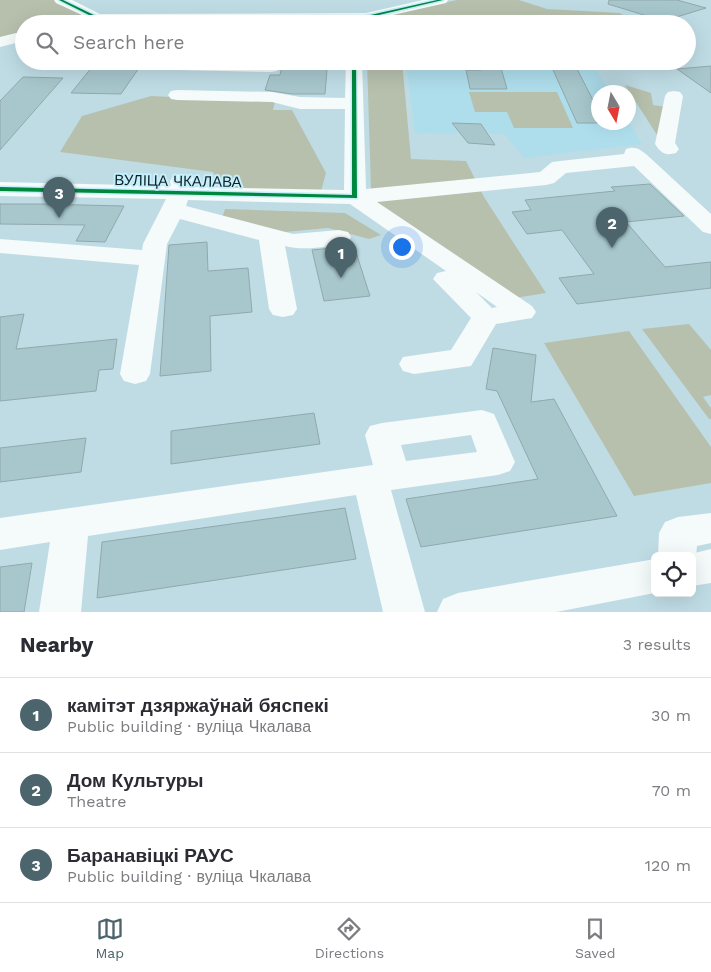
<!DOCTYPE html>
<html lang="en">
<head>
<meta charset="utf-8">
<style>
  :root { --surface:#fff; --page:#f2f2f3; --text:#2b2b33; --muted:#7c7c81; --line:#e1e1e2; --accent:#4c646b }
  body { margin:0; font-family:"Work Sans",sans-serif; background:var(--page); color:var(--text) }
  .controls { position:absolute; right:15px; bottom:15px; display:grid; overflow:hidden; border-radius:8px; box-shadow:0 5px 20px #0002 }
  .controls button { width:45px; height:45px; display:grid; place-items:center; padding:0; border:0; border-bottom:1px solid var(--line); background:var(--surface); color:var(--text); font:25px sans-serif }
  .compass { position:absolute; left:591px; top:85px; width:45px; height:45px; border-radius:50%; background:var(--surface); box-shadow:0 5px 20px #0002; rotate:170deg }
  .you { position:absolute; left:401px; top:246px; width:18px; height:18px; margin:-12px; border:4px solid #fff; border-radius:50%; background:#1a73e8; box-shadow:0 0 0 8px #1a73e833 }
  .badge { display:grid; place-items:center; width:32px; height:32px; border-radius:50%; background:var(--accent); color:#fff; font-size:16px; font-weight:700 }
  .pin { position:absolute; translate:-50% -41px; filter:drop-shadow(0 1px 2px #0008) }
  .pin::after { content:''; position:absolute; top:26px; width:18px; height:15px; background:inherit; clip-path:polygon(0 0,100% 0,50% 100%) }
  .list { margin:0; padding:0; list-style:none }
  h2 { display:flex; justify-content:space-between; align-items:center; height:65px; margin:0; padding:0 20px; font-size:21px }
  h2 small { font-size:16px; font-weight:400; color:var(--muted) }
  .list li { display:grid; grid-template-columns:32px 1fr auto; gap:15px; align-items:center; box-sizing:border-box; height:75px; padding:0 20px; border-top:1px solid var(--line) }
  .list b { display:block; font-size:19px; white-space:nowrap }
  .list p { margin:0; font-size:16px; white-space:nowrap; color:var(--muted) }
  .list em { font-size:16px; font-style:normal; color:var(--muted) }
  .icon { flex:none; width:28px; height:28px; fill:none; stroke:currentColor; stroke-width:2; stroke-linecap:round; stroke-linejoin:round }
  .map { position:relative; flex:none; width:711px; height:612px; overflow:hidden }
  .search { position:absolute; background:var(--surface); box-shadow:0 5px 20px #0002; left:15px; right:15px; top:15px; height:55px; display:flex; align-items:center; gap:12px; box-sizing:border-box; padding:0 18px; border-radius:28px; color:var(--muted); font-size:19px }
  .sheet { height:290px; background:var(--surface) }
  nav { display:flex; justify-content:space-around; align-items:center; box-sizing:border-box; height:70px; border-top:1px solid var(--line); background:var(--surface); font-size:14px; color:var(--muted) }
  nav a { display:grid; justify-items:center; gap:2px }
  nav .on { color:var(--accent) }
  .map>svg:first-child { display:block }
  .built { fill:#aeddeb }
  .green { fill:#b7c0ad }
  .building { fill:#a7c7cc; stroke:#91a8ac }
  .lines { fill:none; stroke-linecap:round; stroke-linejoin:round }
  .minor { fill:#f5fafb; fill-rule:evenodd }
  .major { fill:#f5fafb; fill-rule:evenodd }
  .cycleway-casing { stroke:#c6effc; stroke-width:3 }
  .cycleway { fill:#00873e; fill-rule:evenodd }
  .labels { text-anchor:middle; stroke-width:4; stroke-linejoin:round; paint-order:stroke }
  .street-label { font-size:15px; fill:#0e2329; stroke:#c6effc }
</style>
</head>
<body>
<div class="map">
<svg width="711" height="612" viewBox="0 0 711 612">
  <rect width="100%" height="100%" fill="#bfdce5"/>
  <path class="built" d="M 406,61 L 591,61 L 610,92 L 598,92 L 598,122 L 629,122 L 642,144 L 524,158 L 504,134 L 415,133 Z"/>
  <path class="green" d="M 0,0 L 58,0 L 93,18 L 70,24 L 24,24 L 24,35 L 0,38 Z
    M 457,0 L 519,0 L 547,9 L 619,13 L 643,24 L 401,23 L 395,14 Z
    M 367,61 L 402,61 L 411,159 L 466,161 L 484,197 L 546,293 L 515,298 L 374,204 L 371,190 Z
    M 625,85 L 651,93 L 653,105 L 667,107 L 665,134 L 657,135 Z
    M 469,92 L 557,92 L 573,128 L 514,128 L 507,112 L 475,112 Z
    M 151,96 L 275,102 L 273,110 L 292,110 L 326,173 L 320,195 L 222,189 L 213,172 L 60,152 L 82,116 Z
    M 225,209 L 345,213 L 381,235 L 369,239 L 328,228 L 285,232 L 222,218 Z
    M 689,324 L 711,350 L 711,395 L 703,397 L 711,408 L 711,419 L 709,419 L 642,329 Z
    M 629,331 L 711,447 L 711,483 L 634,496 L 544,343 Z"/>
  <path class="building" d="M 609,0 L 677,0 L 706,8 L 670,19 L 660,20 L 608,4 Z
    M 283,61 L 312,61 L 311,69 L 327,69 L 325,94 L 292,94 L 265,90 L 270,75 L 280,75 Z
    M 479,61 L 499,61 L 507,89 L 470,89 L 466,70 L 481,70 Z
    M 549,61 L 573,61 L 598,110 L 598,122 L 605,123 L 577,123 Z
    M 711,66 L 711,93 L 677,69 Z
    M 92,67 L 139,68 L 121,94 L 71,93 Z
    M 23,77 L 63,78 L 0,150 L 0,101 Z
    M 452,123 L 481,124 L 495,145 L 468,143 Z
    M 650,184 L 684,216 L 626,222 L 665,267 L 711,262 L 711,288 L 577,304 L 559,278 L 594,274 L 562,230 L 527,234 L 512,212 L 531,210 L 525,200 L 615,191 L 611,187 Z
    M 0,204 L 42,204 L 124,206 L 105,242 L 76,241 L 85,225 L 0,224 Z
    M 207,242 L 208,271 L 248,268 L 252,312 L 210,316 L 211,371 L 160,376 L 169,245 Z
    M 354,246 L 370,296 L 324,301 L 312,250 Z
    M 24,314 L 16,349 L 117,339 L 113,369 L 99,370 L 96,391 L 0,401 L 0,317 Z
    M 493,348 L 536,355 L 531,402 L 554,399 L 617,516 L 421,547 L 406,499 L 538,479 L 497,391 L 486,389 Z
    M 314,413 L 320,444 L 171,464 L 171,431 Z
    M 86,438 L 81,472 L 0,482 L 0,448 Z
    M 345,508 L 356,559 L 97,598 L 102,542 Z
    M 32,563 L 24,612 L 0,612 L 0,567 Z"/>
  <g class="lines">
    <path class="minor" d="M 54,0 L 72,0 L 100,14 L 366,13 L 423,0 L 448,0 L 446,3 L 366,21 L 97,22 L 56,3 Z
      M 24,31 L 24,41 L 0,47 L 0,37 Z
      M 171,61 L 281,61 L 277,71 L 271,72 L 177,70 L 171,69 L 169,65 Z
      M 346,61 L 362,61 L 366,189 L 540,172 L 552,162 L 560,161 L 624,154 L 626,149 C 636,146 639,149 647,155 L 711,214 L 711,234 L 703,232 L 634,166 L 566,173 L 554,183 L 546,185 L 377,202 L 532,306 L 536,312 L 532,318 L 496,324 L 471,366 L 414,374 L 403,371 L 399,364 L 403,357 L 451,350 L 471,318 L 433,279 L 437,273 L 446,271 L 350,204 L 188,200 L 186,206 L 293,234 L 339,230 L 348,232 L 351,237 L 348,242 C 329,247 303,251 285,246 L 297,309 L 293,315 L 283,317 L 273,315 L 269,309 L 259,240 L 180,219 L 167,244 L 150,374 L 146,381 L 135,384 L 124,381 L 120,374 L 139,265 L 0,253 L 0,239 L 142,250 L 143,244 L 166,199 L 0,196 L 0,182 L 171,186 L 170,181 L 173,176 L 181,174 L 192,176 L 195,181 L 193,187 L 344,190 L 345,109 L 300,109 L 272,102 L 177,100 L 171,99 L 168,95 L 171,91 L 177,90 L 272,92 L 300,97 L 345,98 ZM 476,292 L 497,307 L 492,308 Z
      M 674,91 L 680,92 L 683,96 L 675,143 L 679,149 L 676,153 C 665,156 661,153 655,144 L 665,96 L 668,92 Z
      M 482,410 L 494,414 L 515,462 L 510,471 L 498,475 L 391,490 L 425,612 L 383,612 L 356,495 L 88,536 L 81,612 L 39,612 L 50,542 L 0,550 L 0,518 L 373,465 L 365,435 L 370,426 L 382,423 ZM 471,435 L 477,452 L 406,461 L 401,445 Z
      M 711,513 L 711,543 L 697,546 L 696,556 L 692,564 L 692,556 L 658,556 L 659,533 L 665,522 L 678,517 Z"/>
    <path class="major" d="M 711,549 L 711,583 L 692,586 L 692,556 L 682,556 Z
      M 655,559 L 655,593 L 556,612 L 437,612 L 443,599 L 458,593 Z"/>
    <defs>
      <path id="cycleway" d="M 59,0 L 63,0 L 98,17 L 366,16 L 437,0 L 443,0 L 366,18 L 97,19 Z
        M 352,61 L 356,61 L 357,198 L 0,191 L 0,187 L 352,195 Z"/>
    </defs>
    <use href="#cycleway" class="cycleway-casing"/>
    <use href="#cycleway" class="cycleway"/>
  </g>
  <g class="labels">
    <g class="street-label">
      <text transform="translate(178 181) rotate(1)" y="5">ВУЛІЦА ЧКАЛАВА</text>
    </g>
  </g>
</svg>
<div class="controls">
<button><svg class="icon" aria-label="locate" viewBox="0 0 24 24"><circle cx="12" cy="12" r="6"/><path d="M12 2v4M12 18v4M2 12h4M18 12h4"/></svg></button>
</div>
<svg class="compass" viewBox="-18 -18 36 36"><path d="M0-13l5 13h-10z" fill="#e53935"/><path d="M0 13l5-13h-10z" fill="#7c7c81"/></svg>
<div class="you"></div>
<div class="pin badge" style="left:341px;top:278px">1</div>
<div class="pin badge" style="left:612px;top:248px">2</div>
<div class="pin badge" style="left:59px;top:218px">3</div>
<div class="search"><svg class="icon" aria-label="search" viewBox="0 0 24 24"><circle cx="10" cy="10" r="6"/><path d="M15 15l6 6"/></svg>Search here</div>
</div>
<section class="sheet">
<h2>Nearby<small>3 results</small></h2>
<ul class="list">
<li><span class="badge">1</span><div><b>камітэт дзяржаўнай бяспекі</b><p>Public building · вуліца Чкалава</p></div><em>30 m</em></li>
<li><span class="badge">2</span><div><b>Дом Культуры</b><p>Theatre</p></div><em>70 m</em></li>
<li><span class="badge">3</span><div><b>Баранавіцкі РАУС</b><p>Public building · вуліца Чкалава</p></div><em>120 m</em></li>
</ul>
</section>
<nav>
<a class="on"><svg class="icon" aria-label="map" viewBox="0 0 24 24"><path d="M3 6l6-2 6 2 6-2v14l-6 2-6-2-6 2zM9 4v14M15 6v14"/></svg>Map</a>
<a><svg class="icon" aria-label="directions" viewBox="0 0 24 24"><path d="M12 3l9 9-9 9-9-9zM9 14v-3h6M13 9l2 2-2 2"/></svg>Directions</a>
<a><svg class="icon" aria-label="saved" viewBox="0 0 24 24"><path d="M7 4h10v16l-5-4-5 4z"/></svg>Saved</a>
</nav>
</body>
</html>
